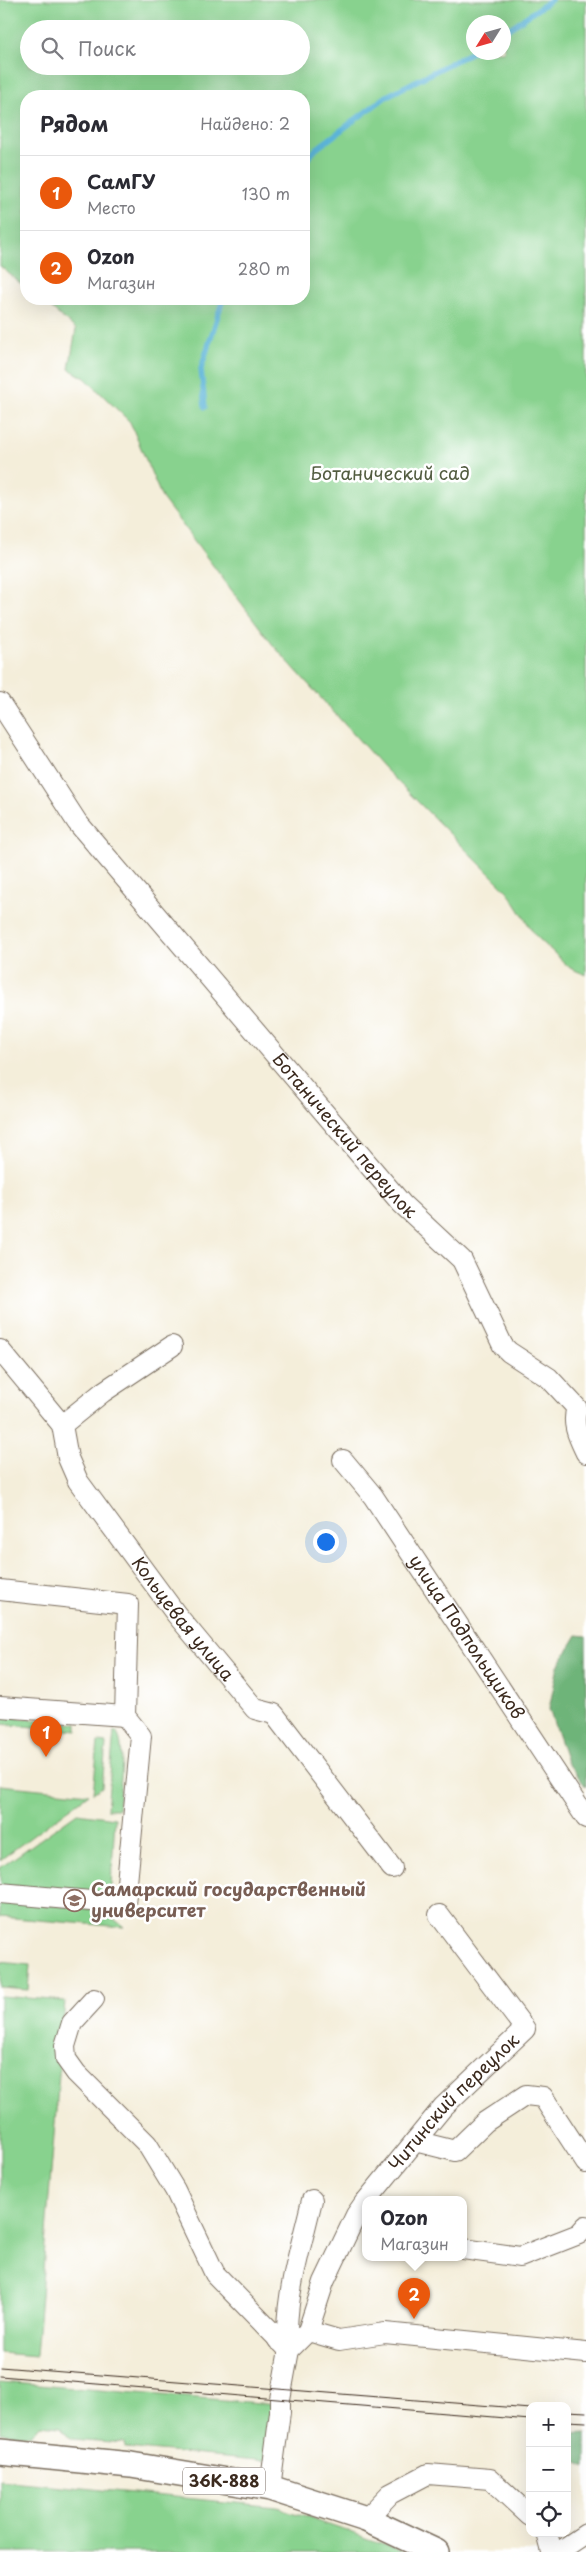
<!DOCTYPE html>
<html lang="ru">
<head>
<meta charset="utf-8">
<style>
  :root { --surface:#fff; --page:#f2f2f3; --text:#2b2b33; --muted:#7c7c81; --line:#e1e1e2; --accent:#ea580c }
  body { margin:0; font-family:"Playpen Sans",sans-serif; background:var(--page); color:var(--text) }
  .controls { position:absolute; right:15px; bottom:15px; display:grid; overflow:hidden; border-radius:10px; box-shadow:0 5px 20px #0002 }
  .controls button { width:45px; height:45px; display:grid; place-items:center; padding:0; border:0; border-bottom:1px solid var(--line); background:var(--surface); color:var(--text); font:25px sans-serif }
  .compass { position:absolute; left:466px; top:15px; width:45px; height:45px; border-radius:50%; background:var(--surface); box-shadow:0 5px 20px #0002; rotate:233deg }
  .you { position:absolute; left:325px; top:1541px; width:18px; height:18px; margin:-12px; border:4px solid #fff; border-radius:50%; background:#1a73e8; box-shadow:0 0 0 8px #1a73e833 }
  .badge { display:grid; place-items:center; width:32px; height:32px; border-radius:50%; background:var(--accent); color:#fff; font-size:16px; font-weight:700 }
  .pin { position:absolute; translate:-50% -41px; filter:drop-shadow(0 1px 2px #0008) }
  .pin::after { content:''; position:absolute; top:26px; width:18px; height:15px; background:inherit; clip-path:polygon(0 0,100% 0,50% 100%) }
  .popup { position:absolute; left:362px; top:2196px; width:105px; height:65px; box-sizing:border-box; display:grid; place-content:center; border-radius:10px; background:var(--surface); filter:drop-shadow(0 1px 4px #0005); font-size:16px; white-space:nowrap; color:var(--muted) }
  .popup b { font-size:19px; color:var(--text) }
  .popup::after { content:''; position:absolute; left:50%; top:100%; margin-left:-10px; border:10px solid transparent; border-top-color:var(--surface) }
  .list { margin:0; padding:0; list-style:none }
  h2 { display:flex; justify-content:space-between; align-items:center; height:65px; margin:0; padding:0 20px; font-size:21px }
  h2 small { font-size:16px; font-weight:400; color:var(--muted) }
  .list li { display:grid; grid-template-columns:32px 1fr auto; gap:15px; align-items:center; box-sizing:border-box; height:75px; padding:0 20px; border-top:1px solid var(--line) }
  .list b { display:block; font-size:19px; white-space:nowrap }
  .list p { margin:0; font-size:16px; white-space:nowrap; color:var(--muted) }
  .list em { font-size:16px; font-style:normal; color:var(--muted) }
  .icon { flex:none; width:28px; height:28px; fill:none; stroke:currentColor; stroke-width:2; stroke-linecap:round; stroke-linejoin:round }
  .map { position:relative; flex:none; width:586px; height:2552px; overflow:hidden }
  .search { position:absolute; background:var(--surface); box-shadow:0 5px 20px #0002; left:20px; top:20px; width:290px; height:55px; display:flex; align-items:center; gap:12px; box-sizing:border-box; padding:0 18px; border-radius:28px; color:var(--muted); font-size:19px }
  .panel { position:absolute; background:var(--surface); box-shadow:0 5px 20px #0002; left:20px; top:90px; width:290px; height:215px; border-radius:20px }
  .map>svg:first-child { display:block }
  .green { fill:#88d28e; stroke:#627e56; fill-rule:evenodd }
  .forest { fill:#6eb479; stroke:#546f4c }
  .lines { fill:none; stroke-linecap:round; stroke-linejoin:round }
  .stream { stroke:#5bb4d8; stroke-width:5.5 }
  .minor-casing { stroke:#7c6f60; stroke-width:22 }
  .major-casing { stroke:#7c6f60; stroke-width:28 }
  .minor { stroke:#fff; stroke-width:20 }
  .major { stroke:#fff; stroke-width:25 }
  .tram { stroke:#3b2a1e; stroke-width:1 }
  .labels { text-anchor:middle; stroke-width:5; stroke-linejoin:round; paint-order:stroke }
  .shield { fill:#fff; stroke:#766a62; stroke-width:1 }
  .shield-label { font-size:16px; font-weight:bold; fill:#3b2a1e }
  .park-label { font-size:18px; fill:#525c40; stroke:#fff }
  .street-label { font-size:18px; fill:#3b2a1e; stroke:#fff }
  .education-label { font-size:18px; font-weight:bold; fill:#785e54; stroke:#fff; text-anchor:start }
</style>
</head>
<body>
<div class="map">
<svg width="586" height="2552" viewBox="0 0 586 2552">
  <rect width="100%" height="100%" fill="#fff"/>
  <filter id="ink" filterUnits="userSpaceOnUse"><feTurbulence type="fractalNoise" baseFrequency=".02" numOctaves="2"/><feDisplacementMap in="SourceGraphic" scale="10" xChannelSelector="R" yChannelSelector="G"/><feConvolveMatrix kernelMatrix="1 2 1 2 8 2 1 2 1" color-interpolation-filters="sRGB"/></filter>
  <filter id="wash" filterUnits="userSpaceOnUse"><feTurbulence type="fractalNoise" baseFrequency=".0096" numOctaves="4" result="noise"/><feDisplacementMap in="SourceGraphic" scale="20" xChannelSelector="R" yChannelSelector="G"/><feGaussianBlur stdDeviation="1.12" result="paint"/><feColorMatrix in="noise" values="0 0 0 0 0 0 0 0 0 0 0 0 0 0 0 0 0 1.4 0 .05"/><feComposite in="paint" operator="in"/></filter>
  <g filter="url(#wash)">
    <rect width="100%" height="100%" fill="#f4eeda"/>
    <path class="green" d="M 0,0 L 586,0 L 586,975 L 570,968 L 535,935 L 508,892 L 385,769 L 273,645 L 162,498 L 130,422 L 85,378 L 69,369 L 76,329 L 40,299 L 304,299 L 304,96 L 26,96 L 26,288 L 0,266 ZM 504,22 L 504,52 L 474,52 L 474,22 ZM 29,29 L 301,29 L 301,66 L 29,66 Z
      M 0,1716 L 77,1724 L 77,1731 L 0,1724 Z
      M 114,1731 C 128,1737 119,1795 118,1809 L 107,1809 Z
      M 98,1742 L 106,1743 L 102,1787 L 93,1793 Z
      M 0,1785 L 89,1794 L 0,1860 Z
      M 77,1813 L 115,1818 L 111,1886 L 103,1895 L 0,1885 L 0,1868 Z
      M 0,1901 L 103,1910 L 124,1927 L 0,1917 Z
      M 0,1962 L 30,1965 L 28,1990 L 0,1988 Z
      M 0,1996 L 65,2001 L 36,2356 L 0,2353 Z
      M 0,2382 L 273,2404 L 268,2461 L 126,2448 L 125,2443 L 71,2439 L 61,2427 L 40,2425 L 31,2436 L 0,2433 Z
      M 0,2480 L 277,2507 L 407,2552 L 0,2552 Z"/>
    <path class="forest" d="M 577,1635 L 586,1636 L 586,1787 L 567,1762 L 549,1709 L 558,1666 Z
      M 586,2433 L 586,2467 L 567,2458 L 567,2434 Z"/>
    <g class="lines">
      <path class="stream" d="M 504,32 L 551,0
        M 304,163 L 316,149 L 387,96 L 474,51
        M 205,407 L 201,369 L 223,299"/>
    </g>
  </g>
  <g filter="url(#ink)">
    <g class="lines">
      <defs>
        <g id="minor">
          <path id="s1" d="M 0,703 L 77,822 L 402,1204 L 462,1260 L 503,1346 L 509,1352 L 549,1378 L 577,1408 C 571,1424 579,1438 586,1453"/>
          <path id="s2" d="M 0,1350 L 62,1425 L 68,1458 L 78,1481 L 176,1614 L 255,1709 L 274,1714 L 392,1868"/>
          <path d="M 62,1425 L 103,1392 L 172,1346"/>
          <path id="s3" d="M 343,1460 L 373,1496 L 586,1818"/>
          <path d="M 0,1590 L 128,1604 L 125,1716 L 141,1736 L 125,1904 L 0,1893"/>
          <path d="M 0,1707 L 125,1716"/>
          <path d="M 94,1999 L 72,2023 L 65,2046 L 66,2059 L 76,2073 L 147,2144 L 175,2190 L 215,2274 L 289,2350"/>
          <path d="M 415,2141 L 455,2151 L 485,2122 L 526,2095 L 543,2097 L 586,2163"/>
          <path id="s4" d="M 367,2200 L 443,2107 L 525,2029 L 439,1915"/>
          <path d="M 463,2249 L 520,2257 L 579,2234 L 586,2226"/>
          <path d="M 308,2331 L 339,2340 L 385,2333 L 586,2353"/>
          <path d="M 278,2340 L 287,2330 C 288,2286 302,2243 312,2200"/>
          <path d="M 270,2488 L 280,2412 L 280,2399 L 289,2350 L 308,2331 L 324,2282 L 356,2215 L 365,2202"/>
          <path d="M 366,2519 L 390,2494 L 428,2474 L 490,2479 L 530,2516"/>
          <path d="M 547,2533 L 552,2552"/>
          <path d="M 559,2552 L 586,2534"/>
        </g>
        <path id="major" d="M 0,2452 L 131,2465 L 270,2488 L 366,2519 L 436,2552"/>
      </defs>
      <use href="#minor" class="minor-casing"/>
      <use href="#major" class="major-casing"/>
      <use href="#minor" class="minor"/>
      <use href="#major" class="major"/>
      <path class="tram" d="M 0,2367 L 530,2409
        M 0,2376 L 530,2420
        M 567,2411 L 586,2412
        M 567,2421 L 586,2422"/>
    </g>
  </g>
  <defs>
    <symbol id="university-ring" viewBox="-11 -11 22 22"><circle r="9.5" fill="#fff" stroke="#8d6e63" stroke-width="1.5"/><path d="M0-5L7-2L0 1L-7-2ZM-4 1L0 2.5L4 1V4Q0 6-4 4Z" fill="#8d6e63"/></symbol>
  </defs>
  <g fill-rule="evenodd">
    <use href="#university-ring" x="62" y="1888" width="25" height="25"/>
  </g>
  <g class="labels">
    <rect class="shield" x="183" y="2467.5" width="82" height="27" rx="4"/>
    <g class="shield-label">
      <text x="224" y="2487">36К-888</text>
    </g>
    <g class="park-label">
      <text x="390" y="480">Ботанический сад</text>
    </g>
    <g class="street-label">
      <text dy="6" stroke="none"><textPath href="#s1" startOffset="554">Ботанический переулок</textPath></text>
      <text dy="6" stroke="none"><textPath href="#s2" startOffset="329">Кольцевая улица</textPath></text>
      <text dy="6" stroke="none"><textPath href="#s3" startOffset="216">улица Подпольщиков</textPath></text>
      <text dy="6" stroke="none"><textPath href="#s4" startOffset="131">Читинский переулок</textPath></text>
    </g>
    <g class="education-label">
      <text x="91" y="1896">Самарский государственный<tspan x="91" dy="21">университет</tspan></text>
    </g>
  </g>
</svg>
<div class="controls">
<button>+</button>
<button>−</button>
<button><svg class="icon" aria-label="locate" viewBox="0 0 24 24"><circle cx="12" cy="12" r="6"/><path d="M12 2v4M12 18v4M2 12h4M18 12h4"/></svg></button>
</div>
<svg class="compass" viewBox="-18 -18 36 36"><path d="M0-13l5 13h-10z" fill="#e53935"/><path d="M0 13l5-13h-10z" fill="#7c7c81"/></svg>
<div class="you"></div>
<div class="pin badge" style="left:46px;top:1757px">1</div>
<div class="pin badge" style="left:414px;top:2319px">2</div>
<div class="popup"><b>Ozon</b>Магазин</div>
<div class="search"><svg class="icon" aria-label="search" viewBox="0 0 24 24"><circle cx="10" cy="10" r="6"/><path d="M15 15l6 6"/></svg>Поиск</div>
<section class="panel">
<h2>Рядом<small>Найдено: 2</small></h2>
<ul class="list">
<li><span class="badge">1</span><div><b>СамГУ</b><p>Место</p></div><em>130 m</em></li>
<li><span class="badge">2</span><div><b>Ozon</b><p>Магазин</p></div><em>280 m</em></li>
</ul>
</section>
</div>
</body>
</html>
